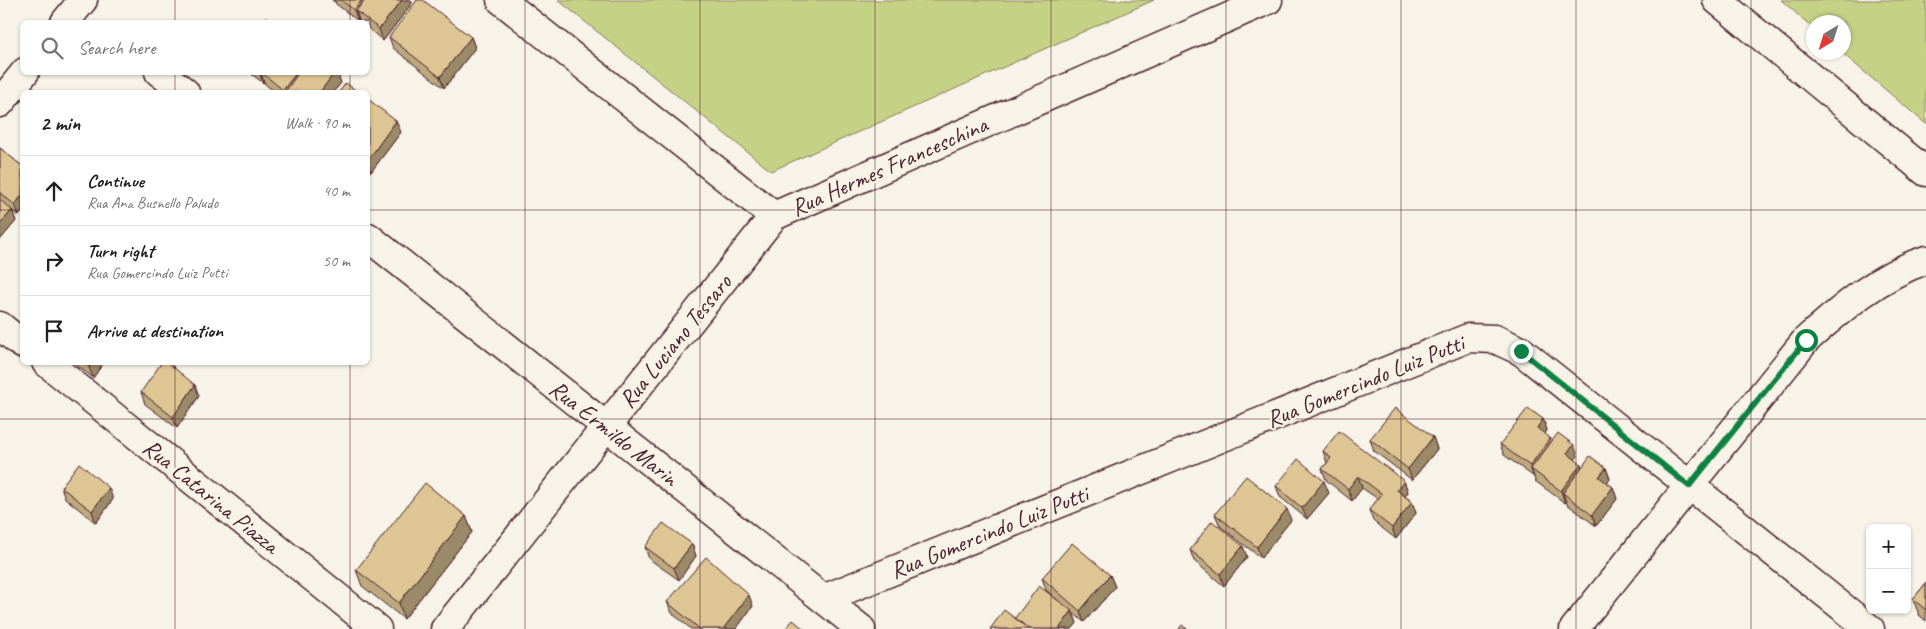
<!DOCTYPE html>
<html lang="en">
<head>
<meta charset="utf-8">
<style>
  :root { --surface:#fff; --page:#f6f6f6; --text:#202124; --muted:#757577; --line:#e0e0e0 }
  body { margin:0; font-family:Caveat,sans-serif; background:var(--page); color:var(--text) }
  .controls { position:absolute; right:15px; bottom:15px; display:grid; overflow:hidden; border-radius:8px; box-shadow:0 1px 4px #0004 }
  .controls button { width:45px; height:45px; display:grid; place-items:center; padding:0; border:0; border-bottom:1px solid var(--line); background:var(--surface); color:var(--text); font:25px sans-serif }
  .compass { position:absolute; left:1806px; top:15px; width:45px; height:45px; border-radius:50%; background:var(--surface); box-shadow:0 1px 4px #0004; rotate:218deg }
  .stop { position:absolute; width:15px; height:15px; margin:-11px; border:4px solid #0b8043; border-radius:50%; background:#fff }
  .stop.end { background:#0b8043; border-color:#fff; box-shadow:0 1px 5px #0008 }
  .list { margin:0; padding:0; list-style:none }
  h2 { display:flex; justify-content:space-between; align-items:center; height:65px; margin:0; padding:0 20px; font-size:21px }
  h2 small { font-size:16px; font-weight:400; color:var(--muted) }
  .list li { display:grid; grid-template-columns:32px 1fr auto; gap:15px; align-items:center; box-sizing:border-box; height:70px; padding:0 20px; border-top:1px solid var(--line) }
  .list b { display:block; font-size:19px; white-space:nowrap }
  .list p { margin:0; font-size:16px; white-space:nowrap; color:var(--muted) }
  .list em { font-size:16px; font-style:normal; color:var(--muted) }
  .icon { flex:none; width:28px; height:28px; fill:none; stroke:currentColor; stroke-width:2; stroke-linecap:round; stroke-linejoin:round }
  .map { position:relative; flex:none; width:1926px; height:629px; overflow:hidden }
  .search { position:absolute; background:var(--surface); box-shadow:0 1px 4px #0004; left:20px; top:20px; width:350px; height:55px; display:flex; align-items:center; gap:12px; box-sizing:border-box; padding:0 18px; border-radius:8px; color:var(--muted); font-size:19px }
  .panel { position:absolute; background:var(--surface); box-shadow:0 1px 4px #0004; left:20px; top:90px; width:350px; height:275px; border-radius:8px }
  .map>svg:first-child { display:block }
  .green { fill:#c5d286; stroke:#887858 }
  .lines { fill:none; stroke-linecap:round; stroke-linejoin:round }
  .minor-casing { stroke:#4a1f2b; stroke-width:31 }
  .minor { stroke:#f7f3e8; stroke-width:28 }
  .wall { fill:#bea97f; stroke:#4a1f2b }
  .shaded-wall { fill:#9b8a68; stroke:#4a1f2b }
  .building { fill:#ddc594; stroke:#4a1f2b }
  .route { stroke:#0b8043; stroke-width:6 }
  .grid { fill:none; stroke:#4a1f2b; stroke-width:1; stroke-opacity:0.55 }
  .labels { text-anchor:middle; stroke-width:4.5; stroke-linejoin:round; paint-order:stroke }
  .street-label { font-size:24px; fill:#4a1f2b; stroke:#f7f3e8 }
</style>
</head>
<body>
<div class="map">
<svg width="1926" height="629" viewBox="0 0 1926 629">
  <rect width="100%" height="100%" fill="#f7f3e8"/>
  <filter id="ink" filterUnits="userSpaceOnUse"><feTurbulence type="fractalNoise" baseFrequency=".02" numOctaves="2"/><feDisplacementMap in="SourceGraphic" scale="10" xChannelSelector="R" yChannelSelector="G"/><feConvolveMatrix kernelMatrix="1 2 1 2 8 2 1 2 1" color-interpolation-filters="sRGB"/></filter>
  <g filter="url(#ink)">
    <path class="green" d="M 558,0 L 1154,0 L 771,171 Z
      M 1781,0 L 1926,0 L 1926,124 L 1842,53 L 1844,22 L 1814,22 L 1813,28 Z"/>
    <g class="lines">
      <defs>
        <path id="minor" d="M 501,0 L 774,216 L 1268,0
          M 1717,0 L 1926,172
          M 65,22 L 83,0
          M 159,72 L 185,92
          M 0,103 L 25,72
          M 368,237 L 861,629
          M 0,326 L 22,344
          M 46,362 L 377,629
          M 823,599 L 1468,338 L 1495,339 L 1521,351 L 1870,629
          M 445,629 L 774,216
          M 1574,629 L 1806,340 C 1842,308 1880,275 1926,260"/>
      </defs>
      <use href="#minor" class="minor-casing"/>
      <use href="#minor" class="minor"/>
    </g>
    <path class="wall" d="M 332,0 L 411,0 L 412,3 L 383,41 L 368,28 L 368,22 L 360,22 L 359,20 L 358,21 L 336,4 L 335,1 L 334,2 Z
      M 389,37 L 471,37 L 475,48 L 444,88 L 393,48 Z
      M 249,72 L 337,72 L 341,83 L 333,92 L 275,92 L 265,84 L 264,82 L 263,83 Z
      M 368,99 L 401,132 L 371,172 L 368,169 Z
      M 0,148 L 22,166 L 22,211 L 19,216 L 12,211 L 16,221 L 0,240 Z
      M 73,362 L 104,362 L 93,378 Z
      M 141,392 L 199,396 L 177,428 L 145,404 Z
      M 1543,419 L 1547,430 L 1545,434 L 1550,438 L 1551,442 L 1578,456 L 1575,459 L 1582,467 L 1606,468 L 1610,479 L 1607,483 L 1613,487 L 1617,499 L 1596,526 L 1567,504 L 1566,501 L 1565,503 L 1535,481 L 1534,477 L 1504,455 L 1500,444 Z
      M 1433,437 L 1437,449 L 1412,480 L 1374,451 L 1370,439 Z
      M 1323,451 L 1404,481 L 1408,492 L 1405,496 L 1412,502 L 1416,513 L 1396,539 L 1373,521 L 1369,510 L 1378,499 L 1362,488 L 1352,501 L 1326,480 L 1322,469 L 1327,463 Z
      M 1276,486 L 1329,493 L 1307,519 L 1280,497 Z
      M 61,487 L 113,499 L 96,523 L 65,498 Z
      M 1215,514 L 1291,520 L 1261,558 L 1220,526 Z
      M 466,516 L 472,532 L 404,619 L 362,586 L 356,570 Z
      M 692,544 L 696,556 L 679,580 L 649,559 L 645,547 Z
      M 1190,550 L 1247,557 L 1224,586 L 1194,561 Z
      M 1110,575 L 1115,587 L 1084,622 L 1073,613 L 1077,623 L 1072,629 L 990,629 L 1061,603 L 1046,590 L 1042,578 Z
      M 1926,583 L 1926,621 L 1919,615 L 1913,599 Z
      M 667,602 L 753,606 L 736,629 L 691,629 L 672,613 Z"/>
    <path class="shaded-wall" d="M 362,0 L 375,0 L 356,11 L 359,20 L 358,21 L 354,10 Z
      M 402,0 L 411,0 L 412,3 L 383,41 L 379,29 Z
      M 471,37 L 475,48 L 444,88 L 440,77 Z
      M 259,72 L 272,72 L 261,73 L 264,82 L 263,83 Z
      M 297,72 L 310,72 L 285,92 L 284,92 L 283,90 Z
      M 335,72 L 337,72 L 341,83 L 333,92 L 320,92 Z
      M 396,121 L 401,132 L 371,172 L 368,160 Z
      M 22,195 L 22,211 L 19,216 L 15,205 Z
      M 12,210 L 16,221 L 0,240 L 0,224 Z
      M 92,362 L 104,362 L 93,378 L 89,367 Z
      M 195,385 L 199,396 L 177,428 L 173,417 Z
      M 1543,419 L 1547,430 L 1541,439 L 1537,428 Z
      M 1433,437 L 1437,449 L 1412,480 L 1408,469 Z
      M 1550,438 L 1554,450 L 1531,469 L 1534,477 L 1530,466 Z
      M 1574,445 L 1578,456 L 1571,465 L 1567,453 Z
      M 1581,464 L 1585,475 L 1563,493 L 1566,501 L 1565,503 L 1561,491 Z
      M 1606,468 L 1610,479 L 1603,488 L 1599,477 Z
      M 1358,476 L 1362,488 L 1352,501 L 1348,489 Z
      M 1324,481 L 1329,493 L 1307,519 L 1302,508 Z
      M 1404,481 L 1408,492 L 1401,501 L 1397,490 Z
      M 1613,487 L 1617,499 L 1596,526 L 1592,515 Z
      M 109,488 L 113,499 L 96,523 L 92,511 Z
      M 1412,502 L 1416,513 L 1396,539 L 1392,528 Z
      M 1287,509 L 1291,520 L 1261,558 L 1257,547 Z
      M 466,516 L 472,532 L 404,619 L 399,603 Z
      M 692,544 L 696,556 L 679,580 L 674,568 Z
      M 1243,546 L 1247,557 L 1224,586 L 1220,574 Z
      M 1110,575 L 1115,587 L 1084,622 L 1080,611 Z
      M 749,595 L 753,606 L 736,629 L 723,629 Z
      M 1072,611 L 1077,623 L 1072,629 L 1059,629 Z"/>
    <path class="building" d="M 341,0 L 362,0 L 354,10 Z
      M 365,0 L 402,0 L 379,29 L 356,11 Z
      M 417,0 L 423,0 L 471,37 L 440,77 L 389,37 Z
      M 266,17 L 273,22 L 261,22 Z
      M 261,72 L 297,72 L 283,90 Z
      M 299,72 L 335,72 L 320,92 L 285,92 Z
      M 346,83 L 358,92 L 339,92 Z
      M 368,99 L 396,121 L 368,160 Z
      M 0,148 L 22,166 L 22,195 L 15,205 L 0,193 Z
      M 0,200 L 12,210 L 0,224 Z
      M 83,362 L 92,362 L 89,367 Z
      M 162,362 L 167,362 L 195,385 L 173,417 L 141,392 Z
      M 1395,408 L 1433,437 L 1408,469 L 1370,439 Z
      M 1528,408 L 1543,419 L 1537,428 L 1550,438 L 1530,466 L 1500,444 Z
      M 1339,431 L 1404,481 L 1397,490 L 1412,502 L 1392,528 L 1369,510 L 1382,494 L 1358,476 L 1348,489 L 1322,469 L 1331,458 L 1323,451 Z
      M 1558,433 L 1574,445 L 1567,453 L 1581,464 L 1561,491 L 1531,469 Z
      M 1590,456 L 1606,468 L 1599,477 L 1613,487 L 1592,515 L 1563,493 Z
      M 1298,459 L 1324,481 L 1302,508 L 1276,486 Z
      M 79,463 L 109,488 L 92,511 L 61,487 Z
      M 1246,476 L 1287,509 L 1257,547 L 1215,514 Z
      M 425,483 L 466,516 L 399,603 L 356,570 Z
      M 1212,521 L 1243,546 L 1220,574 L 1190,550 Z
      M 663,523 L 692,544 L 674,568 L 645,547 Z
      M 1072,543 L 1110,575 L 1080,611 L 1042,578 Z
      M 706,557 L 749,595 L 723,629 L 700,629 L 667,602 Z
      M 1926,583 L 1926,610 L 1913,599 Z
      M 1039,586 L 1072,611 L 1059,629 L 1029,629 L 1015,618 Z
      M 1004,610 L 1029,629 L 990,629 Z
      M 793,620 L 804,629 L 785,629 Z
      M 1182,625 L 1187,629 L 1179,629 Z"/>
  </g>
  <g class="lines" filter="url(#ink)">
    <path class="route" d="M 1521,351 L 1689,486 L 1806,340"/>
  </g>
  <path class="grid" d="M 175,0 L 175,22M 350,0 L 350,22M 525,0 L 525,629M 700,0 L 700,629M 875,0 L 875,629M 1051,0 L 1051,629M 1226,0 L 1226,629M 1401,0 L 1401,629M 1576,0 L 1576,629M 1751,0 L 1751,629M 175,72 L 175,92M 350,72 L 350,92M 0,210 L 22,210M 368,210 L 1926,210M 175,362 L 175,629M 350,362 L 350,629M 0,419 L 1926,419"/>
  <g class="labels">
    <g class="street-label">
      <text transform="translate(889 166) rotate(-24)" y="8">Rua Hermes Franceschina</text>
      <text transform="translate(675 341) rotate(-51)" y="8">Rua Luciano Tessaro</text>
      <text transform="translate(1365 381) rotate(-22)" y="8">Rua Gomercindo Luiz Putti</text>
      <text transform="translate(614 433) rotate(38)" y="8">Rua Ermildo Marin</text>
      <text transform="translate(211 496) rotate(39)" y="8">Rua Catarina Piazza</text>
      <text transform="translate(989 532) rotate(-22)" y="8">Rua Gomercindo Luiz Putti</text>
    </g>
  </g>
</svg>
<div class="controls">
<button>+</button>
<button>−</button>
</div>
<svg class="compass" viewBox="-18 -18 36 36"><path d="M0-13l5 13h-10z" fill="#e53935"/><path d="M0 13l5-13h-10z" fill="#757577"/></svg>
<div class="stop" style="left:1806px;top:340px"></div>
<div class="stop end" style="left:1521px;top:351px"></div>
<div class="search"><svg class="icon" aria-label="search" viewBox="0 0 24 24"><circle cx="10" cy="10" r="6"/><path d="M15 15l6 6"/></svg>Search here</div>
<section class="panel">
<h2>2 min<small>Walk · 90 m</small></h2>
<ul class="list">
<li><svg class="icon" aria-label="ahead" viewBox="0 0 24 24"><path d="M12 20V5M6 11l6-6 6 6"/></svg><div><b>Continue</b><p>Rua Ana Busnello Paludo</p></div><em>40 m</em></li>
<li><svg class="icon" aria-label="right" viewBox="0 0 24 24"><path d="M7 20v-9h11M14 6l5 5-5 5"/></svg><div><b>Turn right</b><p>Rua Gomercindo Luiz Putti</p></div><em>50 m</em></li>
<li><svg class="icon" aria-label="arrive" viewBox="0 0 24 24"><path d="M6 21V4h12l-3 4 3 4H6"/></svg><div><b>Arrive at destination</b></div></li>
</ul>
</section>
</div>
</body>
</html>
